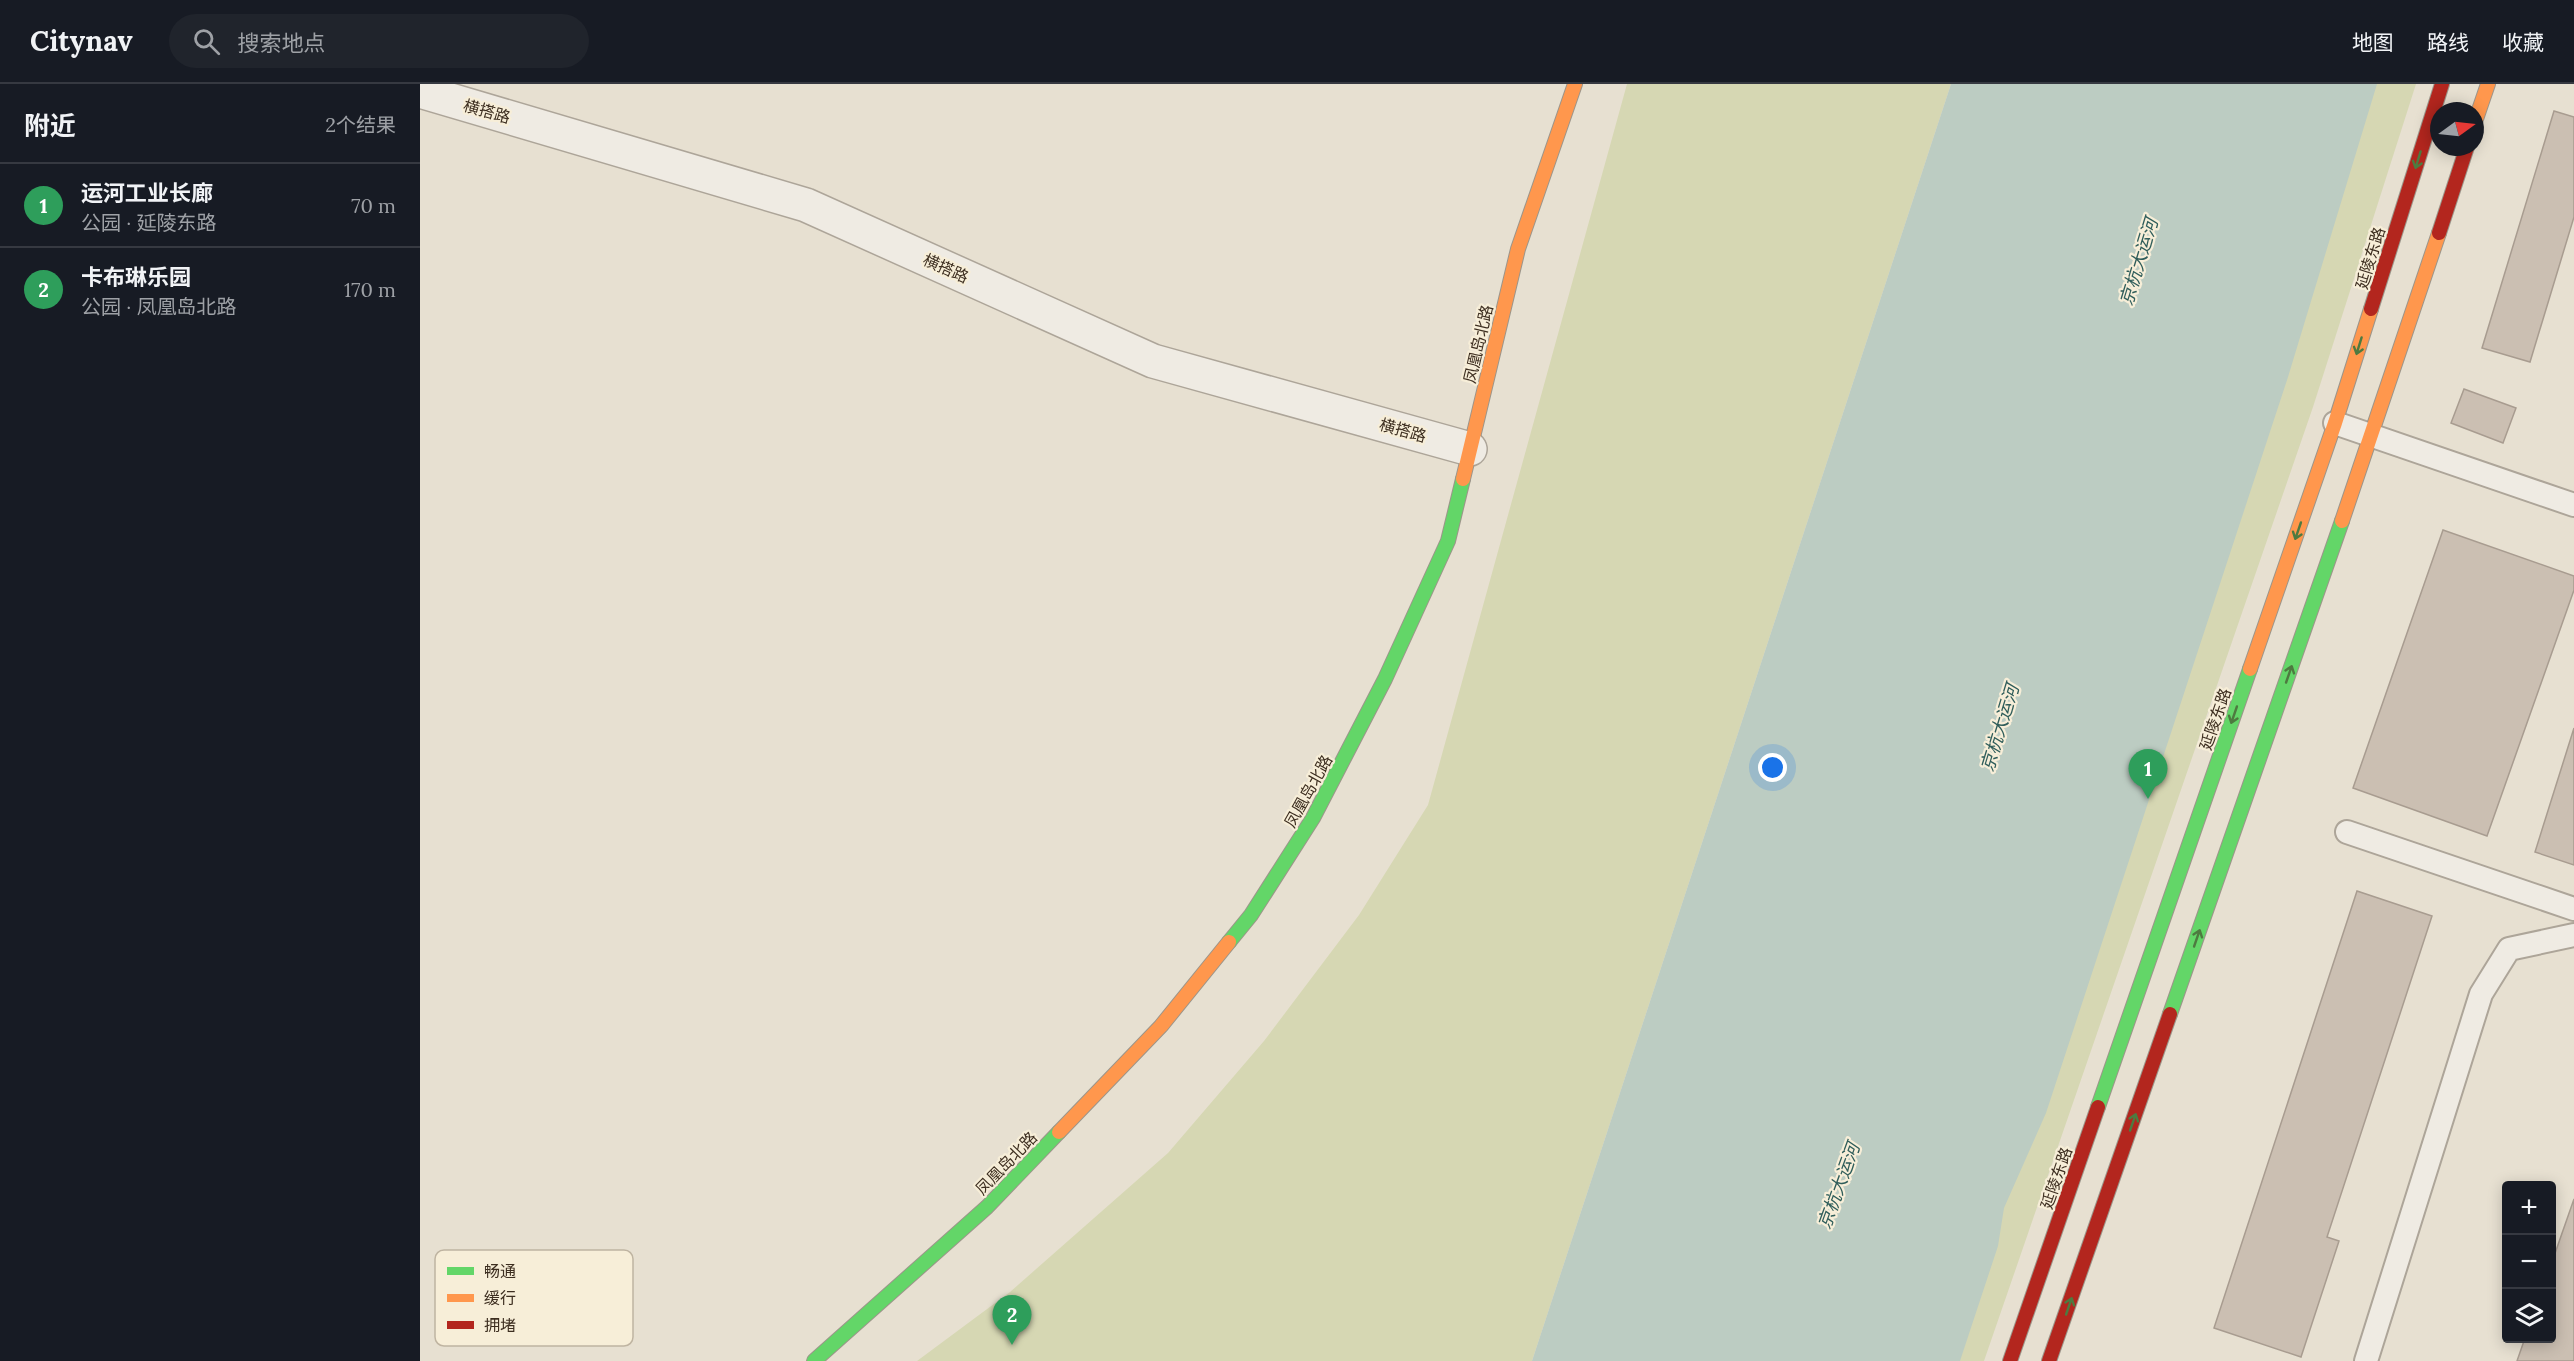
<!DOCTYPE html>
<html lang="zh">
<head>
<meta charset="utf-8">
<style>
  :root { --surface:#171b24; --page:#20242c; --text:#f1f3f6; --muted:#9ea1a6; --line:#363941; --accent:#7c3aed }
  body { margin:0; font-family:Lora,"Noto Sans SC",serif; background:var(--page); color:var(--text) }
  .controls { position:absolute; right:18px; bottom:18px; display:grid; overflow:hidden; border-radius:6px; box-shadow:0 3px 15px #0003 }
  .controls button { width:54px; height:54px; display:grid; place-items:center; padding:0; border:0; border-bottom:2px solid var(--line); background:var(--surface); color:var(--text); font:30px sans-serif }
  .compass { position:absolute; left:2010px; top:18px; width:54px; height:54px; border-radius:50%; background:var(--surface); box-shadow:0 3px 15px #0003; rotate:75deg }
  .you { position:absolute; left:1353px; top:684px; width:21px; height:21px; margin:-15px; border:4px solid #fff; border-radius:50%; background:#1a73e8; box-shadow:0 0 0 9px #1a73e833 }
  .badge { display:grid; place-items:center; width:39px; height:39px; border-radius:50%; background:var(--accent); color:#fff; font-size:20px; font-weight:700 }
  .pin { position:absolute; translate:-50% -50px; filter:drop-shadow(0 2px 3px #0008) }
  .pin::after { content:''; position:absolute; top:32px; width:21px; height:18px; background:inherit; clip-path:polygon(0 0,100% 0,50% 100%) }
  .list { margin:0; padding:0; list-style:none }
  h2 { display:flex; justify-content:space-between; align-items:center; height:78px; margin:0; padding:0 24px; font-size:26px }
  h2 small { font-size:20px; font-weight:400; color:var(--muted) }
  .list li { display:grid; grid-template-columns:39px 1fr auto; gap:18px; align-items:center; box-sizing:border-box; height:84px; padding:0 24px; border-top:2px solid var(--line) }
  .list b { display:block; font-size:22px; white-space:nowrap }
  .list p { margin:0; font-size:20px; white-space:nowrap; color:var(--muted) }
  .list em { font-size:20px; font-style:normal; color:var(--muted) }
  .icon { flex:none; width:33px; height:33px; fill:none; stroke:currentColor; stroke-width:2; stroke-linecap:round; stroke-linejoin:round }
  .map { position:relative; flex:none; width:2154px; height:1277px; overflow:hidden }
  header { display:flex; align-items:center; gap:36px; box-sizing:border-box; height:84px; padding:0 30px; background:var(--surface); border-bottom:2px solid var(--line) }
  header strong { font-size:28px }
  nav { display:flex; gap:33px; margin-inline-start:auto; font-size:21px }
  .search { width:420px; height:54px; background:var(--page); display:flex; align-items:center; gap:15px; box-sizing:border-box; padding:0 21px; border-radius:33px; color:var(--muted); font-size:22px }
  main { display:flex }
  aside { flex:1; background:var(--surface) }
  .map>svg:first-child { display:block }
  .green { fill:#d6d7b3 }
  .water { fill:#bcccc2 }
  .building { fill:#cbbfb2; stroke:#a89c90; stroke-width:1.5 }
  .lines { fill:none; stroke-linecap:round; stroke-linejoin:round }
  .lane-casing { stroke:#ada599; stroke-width:26 }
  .street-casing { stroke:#ada599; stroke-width:36 }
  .fast-casing { stroke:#9c958a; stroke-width:16 }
  .slow-casing { stroke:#9c958a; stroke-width:16 }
  .jam-casing { stroke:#9c958a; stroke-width:16 }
  .lane { stroke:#efebe3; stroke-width:22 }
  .street { stroke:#efebe3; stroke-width:33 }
  .fast { stroke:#63d668; stroke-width:14 }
  .slow { stroke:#ff974d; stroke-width:14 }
  .jam { stroke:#b3261e; stroke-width:14 }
  .oneway { stroke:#4e7a40 }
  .labels { text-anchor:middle; stroke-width:4.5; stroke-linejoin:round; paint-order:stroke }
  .street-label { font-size:16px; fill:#3d2e20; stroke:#f7eed8 }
  .water-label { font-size:18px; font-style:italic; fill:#2f5d5a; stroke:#f7eed8 }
  .key { fill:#f7eed8; stroke:#bfb4a1; stroke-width:1.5 }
  .key-label { font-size:16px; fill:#3d2e20 }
</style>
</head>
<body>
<header>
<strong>Citynav</strong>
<div class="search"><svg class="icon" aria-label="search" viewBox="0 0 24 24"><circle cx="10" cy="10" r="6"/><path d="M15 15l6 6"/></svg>搜索地点</div>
<nav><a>地图</a><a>路线</a><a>收藏</a></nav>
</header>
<main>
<aside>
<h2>附近<small>2个结果</small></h2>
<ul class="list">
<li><span class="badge" style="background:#2e9e5b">1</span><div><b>运河工业长廊</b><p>公园 · 延陵东路</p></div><em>70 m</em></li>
<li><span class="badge" style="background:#2e9e5b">2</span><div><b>卡布琳乐园</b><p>公园 · 凤凰岛北路</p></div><em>170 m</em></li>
</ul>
</aside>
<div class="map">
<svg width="2154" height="1277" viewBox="0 0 2154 1277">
  <rect width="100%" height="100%" fill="#e7e0d1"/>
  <path class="green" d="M 1207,0 L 1531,0 L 1112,1277 L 497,1277 L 590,1208 L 748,1069 L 844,957 L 939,831 L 1008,721 Z
    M 1934,0 L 1996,0 L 1893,323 L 1564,1277 L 1504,1277 Z"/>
  <path class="water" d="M 1531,0 L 1957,0 L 1868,293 L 1626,1029 L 1584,1124 L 1578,1162 L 1540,1277 L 1112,1277 Z"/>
  <path class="building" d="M 2134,27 L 2154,33 L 2154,133 L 2110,278 L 2062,264 Z
    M 2044,305 L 2096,324 L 2083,359 L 2031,339 Z
    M 2023,446 L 2154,492 L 2154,506 L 2067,752 L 1933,704 Z
    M 2154,644 L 2154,781 L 2115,768 Z
    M 1937,807 L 2012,832 L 1907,1153 L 1919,1157 L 1881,1273 L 1794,1244 Z
    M 2154,1115 L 2154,1277 L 2097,1277 L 2105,1254 L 2132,1254 L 2132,1178 Z"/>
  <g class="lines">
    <defs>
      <path id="lane" d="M 1915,339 L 2154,421
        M 1927,748 L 2154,825
        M 1946,1277 L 2061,910 L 2089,865 L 2154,851"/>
      <path id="street" d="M 0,7 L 386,121 L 733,277 L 1050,365"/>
      <path id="fast" d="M 809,858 L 831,831 L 893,734 L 965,595 L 1028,457 L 1043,395
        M 1750,930 L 1922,437
        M 1678,1023 L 1830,585
        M 394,1277 L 567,1123 L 639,1048"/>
      <path id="slow" d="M 2055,38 L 2068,0
        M 1043,395 L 1098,165 L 1155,0
        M 1922,437 L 2019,149
        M 1830,585 L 1915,339 L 1951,225
        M 639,1048 L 741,942 L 809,858"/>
      <path id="jam" d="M 2019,149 L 2047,63
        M 1951,225 L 2022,0
        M 1590,1277 L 1678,1023
        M 1629,1277 L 1750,930"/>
    </defs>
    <use href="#lane" class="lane-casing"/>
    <use href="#street" class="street-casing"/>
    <use href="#fast" class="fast-casing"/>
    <use href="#slow" class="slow-casing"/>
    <use href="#jam" class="jam-casing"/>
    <use href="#lane" class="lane"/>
    <use href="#street" class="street"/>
    <use href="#fast" class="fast"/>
    <use href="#slow" class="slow"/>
    <use href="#jam" class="jam"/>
  </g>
  <defs><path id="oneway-shaft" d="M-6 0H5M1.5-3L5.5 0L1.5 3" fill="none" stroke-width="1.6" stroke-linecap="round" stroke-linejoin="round" transform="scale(1.5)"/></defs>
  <g class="oneway">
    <use href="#oneway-shaft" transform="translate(1998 76) rotate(107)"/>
    <use href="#oneway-shaft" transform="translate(1939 262) rotate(107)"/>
    <use href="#oneway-shaft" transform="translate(1878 447) rotate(109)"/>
    <use href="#oneway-shaft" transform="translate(1869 590) rotate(-71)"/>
    <use href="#oneway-shaft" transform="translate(1814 631) rotate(109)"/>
    <use href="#oneway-shaft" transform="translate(1777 854) rotate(-71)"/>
    <use href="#oneway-shaft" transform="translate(1713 1038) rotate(-71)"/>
    <use href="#oneway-shaft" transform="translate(1649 1222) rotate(-71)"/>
  </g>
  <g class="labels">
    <g class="street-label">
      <text transform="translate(67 27) rotate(16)" y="6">横搭路</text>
      <text transform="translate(1950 174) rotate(-73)" y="6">延陵东路</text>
      <text transform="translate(526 184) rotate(24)" y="6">横搭路</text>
      <text transform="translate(1058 260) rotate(-77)" y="6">凤凰岛北路</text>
      <text transform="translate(983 346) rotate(16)" y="6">横搭路</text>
      <text transform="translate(1795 635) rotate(-71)" y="6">延陵东路</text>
      <text transform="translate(888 707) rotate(-61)" y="6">凤凰岛北路</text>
      <text transform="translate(586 1079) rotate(-46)" y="6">凤凰岛北路</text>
      <text transform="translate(1636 1094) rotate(-71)" y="6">延陵东路</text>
    </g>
    <g class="water-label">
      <text transform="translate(1719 178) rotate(-73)" y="6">京杭大运河</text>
      <text transform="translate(1580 644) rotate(-73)" y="6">京杭大运河</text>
      <text transform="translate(1419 1102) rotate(-70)" y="6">京杭大运河</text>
    </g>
  </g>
  <rect x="15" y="1166" width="198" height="96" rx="9" class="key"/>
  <rect x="27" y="1183" width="27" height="8" fill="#63d668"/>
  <rect x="27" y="1210" width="27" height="8" fill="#ff974d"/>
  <rect x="27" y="1237" width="27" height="8" fill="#b3261e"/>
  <g class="key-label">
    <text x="64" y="1193">畅通</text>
    <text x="64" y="1220">缓行</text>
    <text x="64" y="1247">拥堵</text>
  </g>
</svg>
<div class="controls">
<button>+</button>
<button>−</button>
<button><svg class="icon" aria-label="layers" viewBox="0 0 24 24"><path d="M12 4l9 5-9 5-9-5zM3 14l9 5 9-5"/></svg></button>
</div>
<svg class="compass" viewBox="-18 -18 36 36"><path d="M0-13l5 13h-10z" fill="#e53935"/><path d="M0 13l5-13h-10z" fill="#9ea1a6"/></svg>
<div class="you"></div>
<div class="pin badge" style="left:1728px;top:715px;background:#2e9e5b">1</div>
<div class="pin badge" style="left:592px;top:1261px;background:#2e9e5b">2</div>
</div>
</main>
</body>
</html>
